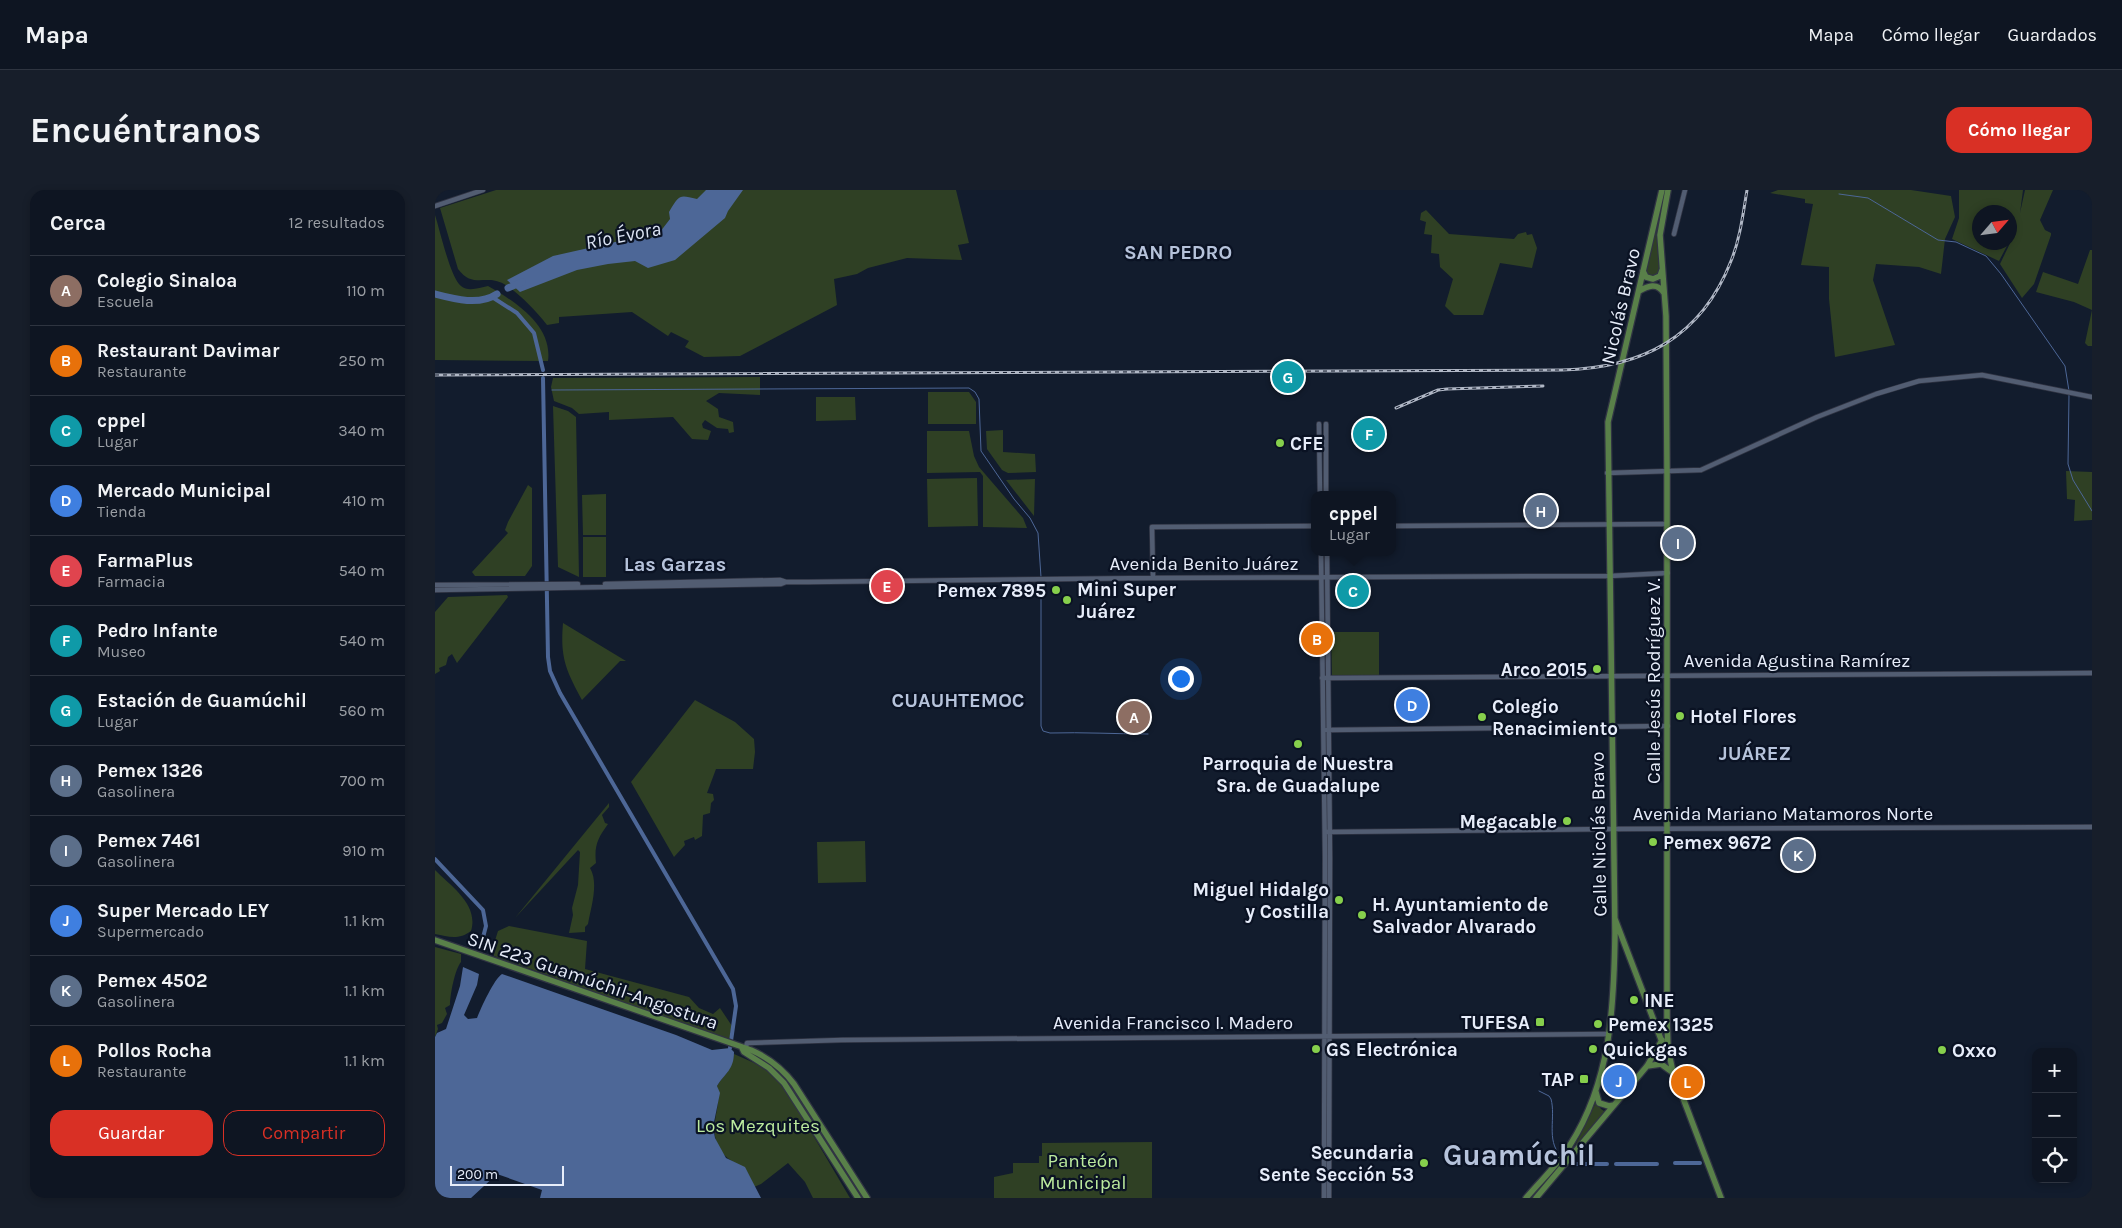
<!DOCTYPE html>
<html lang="es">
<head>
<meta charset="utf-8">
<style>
  :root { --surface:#0e1522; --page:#171e2a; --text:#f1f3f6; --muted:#9b9fa5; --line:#2e3440; --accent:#d93025 }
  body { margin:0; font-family:Karla,sans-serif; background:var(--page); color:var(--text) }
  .controls { position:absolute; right:15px; bottom:15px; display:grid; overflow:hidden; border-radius:10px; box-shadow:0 2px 8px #0003 }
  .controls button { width:45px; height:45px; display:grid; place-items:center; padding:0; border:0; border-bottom:1px solid var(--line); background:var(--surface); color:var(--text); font:25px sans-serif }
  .compass { position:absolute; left:1537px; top:15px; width:45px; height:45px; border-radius:50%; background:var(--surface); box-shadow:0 2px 8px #0003; rotate:62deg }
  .scale { position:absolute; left:15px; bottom:12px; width:114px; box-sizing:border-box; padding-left:5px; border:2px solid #e7edfa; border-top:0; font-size:14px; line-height:18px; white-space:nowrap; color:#e7edfa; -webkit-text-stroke:4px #0a1223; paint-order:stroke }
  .you { position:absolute; left:745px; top:488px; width:18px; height:18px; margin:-12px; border:4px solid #fff; border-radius:50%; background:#1a73e8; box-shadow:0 0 0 8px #1a73e833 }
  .badge { display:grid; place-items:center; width:32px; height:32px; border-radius:50%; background:var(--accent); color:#fff; font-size:16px; font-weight:700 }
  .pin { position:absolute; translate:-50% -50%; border:2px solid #fff; box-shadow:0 1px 5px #0006 }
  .popup { position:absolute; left:876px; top:301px; width:85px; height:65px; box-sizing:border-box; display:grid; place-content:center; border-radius:10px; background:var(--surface); filter:drop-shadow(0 1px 4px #0005); font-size:16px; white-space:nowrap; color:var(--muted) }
  .popup b { font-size:19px; color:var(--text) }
  .popup::after { content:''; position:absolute; left:50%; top:100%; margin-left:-10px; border:10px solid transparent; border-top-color:var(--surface) }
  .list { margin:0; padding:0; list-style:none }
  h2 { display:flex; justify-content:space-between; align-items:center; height:65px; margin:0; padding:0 20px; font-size:21px }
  h2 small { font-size:16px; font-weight:400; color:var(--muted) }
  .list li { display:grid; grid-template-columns:32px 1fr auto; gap:15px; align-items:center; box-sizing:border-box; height:70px; padding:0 20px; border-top:1px solid var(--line) }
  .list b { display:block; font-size:19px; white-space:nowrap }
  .list p { margin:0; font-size:16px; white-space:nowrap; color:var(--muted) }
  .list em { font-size:16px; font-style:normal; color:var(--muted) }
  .actions { display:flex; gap:10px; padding:15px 20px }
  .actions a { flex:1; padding:11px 0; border:1px solid var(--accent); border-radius:15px; text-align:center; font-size:18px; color:var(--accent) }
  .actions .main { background:var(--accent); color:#fff }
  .icon { flex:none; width:28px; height:28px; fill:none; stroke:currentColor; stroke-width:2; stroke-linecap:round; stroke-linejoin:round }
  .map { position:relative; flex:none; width:1657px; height:1008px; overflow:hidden; border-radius:15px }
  header { display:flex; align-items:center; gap:30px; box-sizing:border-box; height:70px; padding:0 25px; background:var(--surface); border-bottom:1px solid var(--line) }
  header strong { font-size:24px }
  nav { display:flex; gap:28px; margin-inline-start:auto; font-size:18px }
  .intro { display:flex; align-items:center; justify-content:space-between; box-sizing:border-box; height:120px; padding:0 30px }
  h1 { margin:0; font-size:35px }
  .button { padding:12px 22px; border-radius:15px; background:var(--accent); color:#fff; font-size:18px; font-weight:700 }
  main { display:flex; gap:30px; padding:0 30px }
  aside { flex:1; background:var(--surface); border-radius:15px; box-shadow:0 2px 8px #0003 }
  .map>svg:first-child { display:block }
  .green { fill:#2f4024 }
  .water { fill:#4d6797 }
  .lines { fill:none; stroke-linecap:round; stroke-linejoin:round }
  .stream { stroke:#4d6797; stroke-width:1 }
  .canal { stroke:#4d6797; stroke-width:4 }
  .river { stroke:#4d6797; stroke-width:7 }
  .minor-casing { stroke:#303443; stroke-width:6 }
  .major-casing { stroke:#303443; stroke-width:8 }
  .minor { stroke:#525d72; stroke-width:4.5 }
  .major { stroke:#598049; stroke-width:5.5 }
  .rail-casing { stroke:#b0b7c5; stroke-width:3 }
  .rail { stroke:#0a1223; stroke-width:1; stroke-dasharray:4; stroke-linecap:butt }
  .poi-dot { fill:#86cf4c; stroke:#0a1223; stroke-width:2 }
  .labels { text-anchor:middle; stroke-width:4.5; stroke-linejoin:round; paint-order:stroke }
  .street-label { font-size:19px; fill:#e7edfa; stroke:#0a1223 }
  .poi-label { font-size:19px; font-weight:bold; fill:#e7edfa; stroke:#0a1223; text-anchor:start }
  .park-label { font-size:19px; fill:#bceb9e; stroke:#0a1223 }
  .water-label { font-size:20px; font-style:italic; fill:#dce4f3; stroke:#0a1223 }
  .neighbourhood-label { font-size:20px; font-weight:bold; fill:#b6c3db; stroke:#0a1223 }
  .town-label { font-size:29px; font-weight:bold; fill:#b6c3db; stroke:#0a1223 }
</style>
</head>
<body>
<header>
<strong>Mapa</strong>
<nav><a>Mapa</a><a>Cómo llegar</a><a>Guardados</a></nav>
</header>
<div class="intro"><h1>Encuéntranos</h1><a class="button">Cómo llegar</a></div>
<main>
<aside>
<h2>Cerca<small>12 resultados</small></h2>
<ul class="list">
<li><span class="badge" style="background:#8d6e63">A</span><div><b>Colegio Sinaloa</b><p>Escuela</p></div><em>110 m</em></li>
<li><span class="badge" style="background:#e8710a">B</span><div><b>Restaurant Davimar</b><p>Restaurante</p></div><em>250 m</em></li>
<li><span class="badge" style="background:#0f9aa8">C</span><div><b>cppel</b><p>Lugar</p></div><em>340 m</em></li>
<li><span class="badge" style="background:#3f7fe0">D</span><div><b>Mercado Municipal</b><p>Tienda</p></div><em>410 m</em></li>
<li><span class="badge" style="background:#e0444e">E</span><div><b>FarmaPlus</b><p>Farmacia</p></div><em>540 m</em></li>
<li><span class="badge" style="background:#0f9aa8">F</span><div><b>Pedro Infante</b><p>Museo</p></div><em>540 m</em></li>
<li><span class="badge" style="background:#0f9aa8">G</span><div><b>Estación de Guamúchil</b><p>Lugar</p></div><em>560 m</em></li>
<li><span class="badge" style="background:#5c6f8a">H</span><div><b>Pemex 1326</b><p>Gasolinera</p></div><em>700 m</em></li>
<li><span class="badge" style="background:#5c6f8a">I</span><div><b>Pemex 7461</b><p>Gasolinera</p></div><em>910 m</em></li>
<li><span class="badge" style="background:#3f7fe0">J</span><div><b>Super Mercado LEY</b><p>Supermercado</p></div><em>1.1 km</em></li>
<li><span class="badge" style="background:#5c6f8a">K</span><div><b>Pemex 4502</b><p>Gasolinera</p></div><em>1.1 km</em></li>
<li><span class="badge" style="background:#e8710a">L</span><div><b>Pollos Rocha</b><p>Restaurante</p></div><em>1.1 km</em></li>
</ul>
<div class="actions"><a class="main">Guardar</a><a>Compartir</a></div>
</aside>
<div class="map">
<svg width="1657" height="1008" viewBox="0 0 1657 1008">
  <rect width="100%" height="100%" fill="#121c2d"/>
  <path class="green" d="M 61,0 L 521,0 L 534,53 L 523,55 L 527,70 L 472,68 L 433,78 L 422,84 L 399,89 L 402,115 L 305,166 L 269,167 L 250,157 L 254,151 L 236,142 L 233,146 L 197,122 L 124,127 L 124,133 L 112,135 C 102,122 83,102 69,94 C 50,84 38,99 23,79 L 5,18 Z
    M 1343,0 L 1476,0 L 1516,6 L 1520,27 L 1510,49 L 1506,84 L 1484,77 L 1441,74 L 1438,90 L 1460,155 L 1400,167 L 1394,109 L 1394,77 L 1366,75 L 1378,14 L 1370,13 L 1370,9 L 1335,3 Z
    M 1524,0 L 1588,0 L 1585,23 L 1590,0 L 1618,0 L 1605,30 L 1610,40 L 1616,43 L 1616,45 L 1599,94 L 1587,108 L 1565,74 L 1578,47 L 1574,52 L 1574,22 L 1544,22 L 1544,52 L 1574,52 L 1564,71 L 1517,49 L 1524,28 Z
    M 991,20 L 1014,44 L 1079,49 L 1083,44 L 1091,42 L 1092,45 L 1097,44 L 1102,58 L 1097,78 L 1065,73 L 1048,125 L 1019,125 L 1010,116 L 1018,89 L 1005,77 L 1004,64 L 996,63 L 997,45 L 989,44 L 991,32 L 985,30 L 986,23 Z
    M 0,25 C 5,40 15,87 26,96 C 33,102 44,98 53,96 C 79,111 118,135 113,171 L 0,170 Z
    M 1221,37 L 1225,80 L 1224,84 L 1219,87 L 1214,85 L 1211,80 Z
    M 1655,60 L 1657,60 L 1657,156 L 1653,156 L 1650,153 L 1657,120 L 1639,112 L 1601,102 L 1608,82 L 1643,94 Z
    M 325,187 L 325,205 L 284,203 L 271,211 L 283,219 L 284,227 L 298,232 L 299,242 L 294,243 L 293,239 L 282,238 L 270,230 L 267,234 L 268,238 L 276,241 L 273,250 L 257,249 L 238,227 L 174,230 L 174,222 L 144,224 L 137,218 L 119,211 L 116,197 L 118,188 Z
    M 493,202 L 534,202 L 541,212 L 541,234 L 493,234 Z
    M 381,207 L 420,207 L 421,230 L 381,231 Z
    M 118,216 L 133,221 L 141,227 L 144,387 L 123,377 Z
    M 568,240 L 568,262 L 600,264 L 601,282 L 573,283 L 567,280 L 552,259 L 551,241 Z
    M 492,241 L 534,241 L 539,266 L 544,277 L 588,328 L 592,338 L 548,337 L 548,286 L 545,282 L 492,283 Z
    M 1631,281 L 1657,282 L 1657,330 L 1639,331 L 1640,310 L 1632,309 Z
    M 542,288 L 543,336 L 493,337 L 492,289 Z
    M 600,289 L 599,326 L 571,290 Z
    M 93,295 L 97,298 L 97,376 L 90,386 L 40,386 L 37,382 L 73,343 L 70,340 L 73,332 Z
    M 171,304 L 171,345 L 148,345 L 147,305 Z
    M 148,347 L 171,347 L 171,387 L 148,387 Z
    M 72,405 L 73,407 L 22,473 L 17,464 L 13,467 L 11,475 L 4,478 L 5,481 L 0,484 L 0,422 L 13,407 Z
    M 128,433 L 191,471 L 185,471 L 147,510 C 131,480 125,468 128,433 Z
    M 896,442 L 944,442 L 944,485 L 897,485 Z
    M 260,510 L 300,532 L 319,549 L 320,562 L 318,579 L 281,579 L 272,603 L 278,604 L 279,610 L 276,613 L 275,623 L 268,625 L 267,646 L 260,650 L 259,647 L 249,651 L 250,655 L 239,667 L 196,592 Z
    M 174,613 L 174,617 L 167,625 L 170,633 L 173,634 C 163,648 159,655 161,673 L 155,678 C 164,693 156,717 153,734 L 150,737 L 150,742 L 134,743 L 138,725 L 137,718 L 143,695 L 145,662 L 143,660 L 80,728 Z
    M 430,651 L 431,692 L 383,693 L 382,652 Z
    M 0,680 C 17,697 44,715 36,741 C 24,750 14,747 0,744 Z
    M 74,736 L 152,751 L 150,779 L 254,807 L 264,818 L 278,824 L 285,818 L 297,836 L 294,850 L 59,766 L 57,760 L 63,741 Z
    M 0,757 L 26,764 L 26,772 C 20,779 15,805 15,815 L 10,818 L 12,824 L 7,833 L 2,835 L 3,839 L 0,847 Z
    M 299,864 L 331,878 L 349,896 L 415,1008 L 378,1008 L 370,992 L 353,973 L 326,994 L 319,997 C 317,992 314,983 310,980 C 296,969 284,967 280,946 C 277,929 287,912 282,896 C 290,883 296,882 299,864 Z
    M 1161,912 L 1166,919 L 1172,923 L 1137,962 Z
    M 717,952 L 717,1008 L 559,1008 L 559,987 L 578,983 L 578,973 L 604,973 L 604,966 L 607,966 L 607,953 Z"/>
  <path class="water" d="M 271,0 L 308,0 L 293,21 L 290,28 L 240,70 L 213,78 L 200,71 L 173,74 L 142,80 L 85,102 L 72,90 L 118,66 L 198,48 L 216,48 L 225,42 L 235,29 L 234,22 C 245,4 244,5 262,9 Z
    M 28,777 L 44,784 L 42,795 L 29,825 L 33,829 L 42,828 C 46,818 59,789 67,784 L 241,845 L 277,860 L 295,858 L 299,862 C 299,880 290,883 282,896 L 285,903 L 278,937 L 280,948 L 291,968 L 310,977 L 326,1008 L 105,1008 L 107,1000 L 62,984 L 36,1008 L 0,1008 L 0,847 L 2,843 L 11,839 L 25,796 Z"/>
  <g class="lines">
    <path class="stream" d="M 1404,4 L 1433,8 L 1503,50 L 1521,52 L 1551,66 L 1566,84 L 1630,176 L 1634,201
      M 117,200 L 534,198 L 540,202 L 544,209 L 546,261 L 579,309 L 595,328 L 603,343 L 606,387
      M 1634,205 L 1633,274 L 1638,290 L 1657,321
      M 606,391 L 606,536 L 608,541 L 615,543 C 648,542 680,544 713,544
      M 1104,901 L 1114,906 L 1116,909 C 1121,927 1111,950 1125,965
      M 1138,973 L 1139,974"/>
    <path class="canal" d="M 57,107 L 82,123 L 99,143 L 108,180
      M 108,188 L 113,467 L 115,481 L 125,503 L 298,799 L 301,816 L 295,858
      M 0,669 L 48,720 L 51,736 L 46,755
      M 1240,973 L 1265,973
      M 1139,974 L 1172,974
      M 1181,974 L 1222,974"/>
    <path class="river" d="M 73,98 L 87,92
      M 0,104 C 19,109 44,116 62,104"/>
    <defs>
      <path id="minor" d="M 0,16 L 48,0
        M 1239,44 L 1250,0
        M 884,234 L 885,305
        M 891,234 L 891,305
        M 1172,283 L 1266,280 L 1382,227 L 1441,204 L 1484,191 L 1547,185 L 1657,207
        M 957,336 L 1232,334
        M 886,362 L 890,667 L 889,1008
        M 892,362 L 895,667 L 894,1008
        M 718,388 L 717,337 L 879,336
        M 170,394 L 345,390 L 351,392
        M 0,395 L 143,394
        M 0,400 L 346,394 L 351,392 L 373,392 L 718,388 L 1174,386 L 1233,383
        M 887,488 L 1657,483
        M 892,540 L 1233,536
        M 890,642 L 1178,639 L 1657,637
        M 310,861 L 312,853 L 407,850 L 1174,844"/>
      <path id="major" d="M 1233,0 L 1225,45 L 1231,126 L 1232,281 L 1232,828 L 1233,859 L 1238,882
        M 1208,81 L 1211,87 L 1218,89 L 1225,86 L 1227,80
        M 1204,101 C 1213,96 1222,92 1229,103
        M 1180,729 L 1232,865
        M 0,750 L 316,860 C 334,868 347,878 359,894 L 432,1008
        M 307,858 L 309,862 L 334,878 L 349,893 L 423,1008
        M 1212,876 L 1226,874 L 1237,882
        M 1237,879 L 1286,1008
        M 1161,902 L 1164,913 L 1174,916 L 1179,915
        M 1091,1008 C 1106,990 1123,975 1135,955 C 1176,891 1179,817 1180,743 L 1173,232 L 1227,0
        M 1101,1008 L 1212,876 L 1227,850"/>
    </defs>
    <use href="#minor" class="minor-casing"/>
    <use href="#major" class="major-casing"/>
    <use href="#minor" class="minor"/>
    <use href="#major" class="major"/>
    <defs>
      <path id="rail" d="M 0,185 L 1127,180 C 1207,178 1266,148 1296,71 C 1305,49 1308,24 1312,0
        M 961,218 L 1003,200 L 1012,199 L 1108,196"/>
    </defs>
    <use href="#rail" class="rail-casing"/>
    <use href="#rail" class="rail"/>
  </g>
  <g class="poi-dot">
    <circle cx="845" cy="253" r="5"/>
    <circle cx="621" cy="400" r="5"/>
    <circle cx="632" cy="410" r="5"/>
    <circle cx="1162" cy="479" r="5"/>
    <circle cx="1245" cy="526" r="5"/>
    <circle cx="1047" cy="527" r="5"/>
    <circle cx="863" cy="554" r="5"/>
    <circle cx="1132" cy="631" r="5"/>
    <circle cx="1218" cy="652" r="5"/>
    <circle cx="904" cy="710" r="5"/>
    <circle cx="927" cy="725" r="5"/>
    <circle cx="1199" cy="810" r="5"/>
    <rect x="1100" y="827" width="10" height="10" rx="2.5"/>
    <circle cx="1163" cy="834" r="5"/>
    <circle cx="881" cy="859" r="5"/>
    <circle cx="1158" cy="859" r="5"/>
    <circle cx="1507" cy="860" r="5"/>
    <rect x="1144" y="884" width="10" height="10" rx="2.5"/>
    <circle cx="989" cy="973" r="5"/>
  </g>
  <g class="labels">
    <g class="street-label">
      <text transform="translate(1185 116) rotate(-77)" y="7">Nicolás Bravo</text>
      <text x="769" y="380">Avenida Benito Juárez</text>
      <text x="1362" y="477">Avenida Agustina Ramírez</text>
      <text transform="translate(1218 491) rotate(-90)" y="7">Calle Jesús Rodríguez V.</text>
      <text x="1348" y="630">Avenida Mariano Matamoros Norte</text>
      <text transform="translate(1163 644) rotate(-91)" y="7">Calle Nicolás Bravo</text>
      <text transform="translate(158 790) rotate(19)" y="7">SIN 223 Guamúchil-Angostura</text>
      <text x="738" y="839">Avenida Francisco I. Madero</text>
    </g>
    <g class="poi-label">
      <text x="855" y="260">CFE</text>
      <text x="642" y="406">Mini Super<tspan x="642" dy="22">Juárez</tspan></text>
      <text x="611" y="407" text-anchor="end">Pemex 7895</text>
      <text x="1152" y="486" text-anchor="end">Arco 2015</text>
      <text x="1057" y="523">Colegio<tspan x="1057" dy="22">Renacimiento</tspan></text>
      <text x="1255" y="533">Hotel Flores</text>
      <text x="863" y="580" text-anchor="middle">Parroquia de Nuestra<tspan x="863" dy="22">Sra. de Guadalupe</tspan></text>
      <text x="1122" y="638" text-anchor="end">Megacable</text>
      <text x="1228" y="659">Pemex 9672</text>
      <text x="894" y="706" text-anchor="end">Miguel Hidalgo<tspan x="894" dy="22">y Costilla</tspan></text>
      <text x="937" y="721">H. Ayuntamiento de<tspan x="937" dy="22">Salvador Alvarado</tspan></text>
      <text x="1209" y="817">INE</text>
      <text x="1095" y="839" text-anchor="end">TUFESA</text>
      <text x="1173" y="841">Pemex 1325</text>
      <text x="891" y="866">GS Electrónica</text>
      <text x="1168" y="866">Quickgas</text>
      <text x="1517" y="867">Oxxo</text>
      <text x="1139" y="896" text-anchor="end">TAP</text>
      <text x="979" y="969" text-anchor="end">Secundaria<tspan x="979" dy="22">Sente Sección 53</tspan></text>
    </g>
    <g class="park-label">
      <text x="323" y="942">Los Mezquites</text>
      <text x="648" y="977">Panteón<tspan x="648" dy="22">Municipal</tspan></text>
    </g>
    <g class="water-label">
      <text transform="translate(188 45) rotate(-11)" y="7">Río Évora</text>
    </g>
    <g class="neighbourhood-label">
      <text x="743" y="69">SAN PEDRO</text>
      <text x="240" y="381">Las Garzas</text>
      <text x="523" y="517">CUAUHTEMOC</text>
      <text x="1320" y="570">JUÁREZ</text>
    </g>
    <g class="town-label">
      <text x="1084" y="975">Guamúchil</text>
    </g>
  </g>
</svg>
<div class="controls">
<button>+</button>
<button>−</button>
<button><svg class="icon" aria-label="locate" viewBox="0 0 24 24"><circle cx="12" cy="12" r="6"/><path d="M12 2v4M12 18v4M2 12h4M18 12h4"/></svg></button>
</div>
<svg class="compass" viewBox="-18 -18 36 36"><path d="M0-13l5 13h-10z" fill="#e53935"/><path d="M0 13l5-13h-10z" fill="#9b9fa5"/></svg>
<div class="scale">200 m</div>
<div class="you"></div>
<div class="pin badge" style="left:699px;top:527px;background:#8d6e63">A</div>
<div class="pin badge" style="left:882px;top:449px;background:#e8710a">B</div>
<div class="pin badge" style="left:918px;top:401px;background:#0f9aa8">C</div>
<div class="popup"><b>cppel</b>Lugar</div>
<div class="pin badge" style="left:977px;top:515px;background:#3f7fe0">D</div>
<div class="pin badge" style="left:452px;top:396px;background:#e0444e">E</div>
<div class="pin badge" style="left:934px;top:244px;background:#0f9aa8">F</div>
<div class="pin badge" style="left:853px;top:187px;background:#0f9aa8">G</div>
<div class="pin badge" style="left:1106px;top:321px;background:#5c6f8a">H</div>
<div class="pin badge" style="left:1243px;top:353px;background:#5c6f8a">I</div>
<div class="pin badge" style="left:1184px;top:891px;background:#3f7fe0">J</div>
<div class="pin badge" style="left:1363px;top:665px;background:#5c6f8a">K</div>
<div class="pin badge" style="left:1252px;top:892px;background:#e8710a">L</div>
</div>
</main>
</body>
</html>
